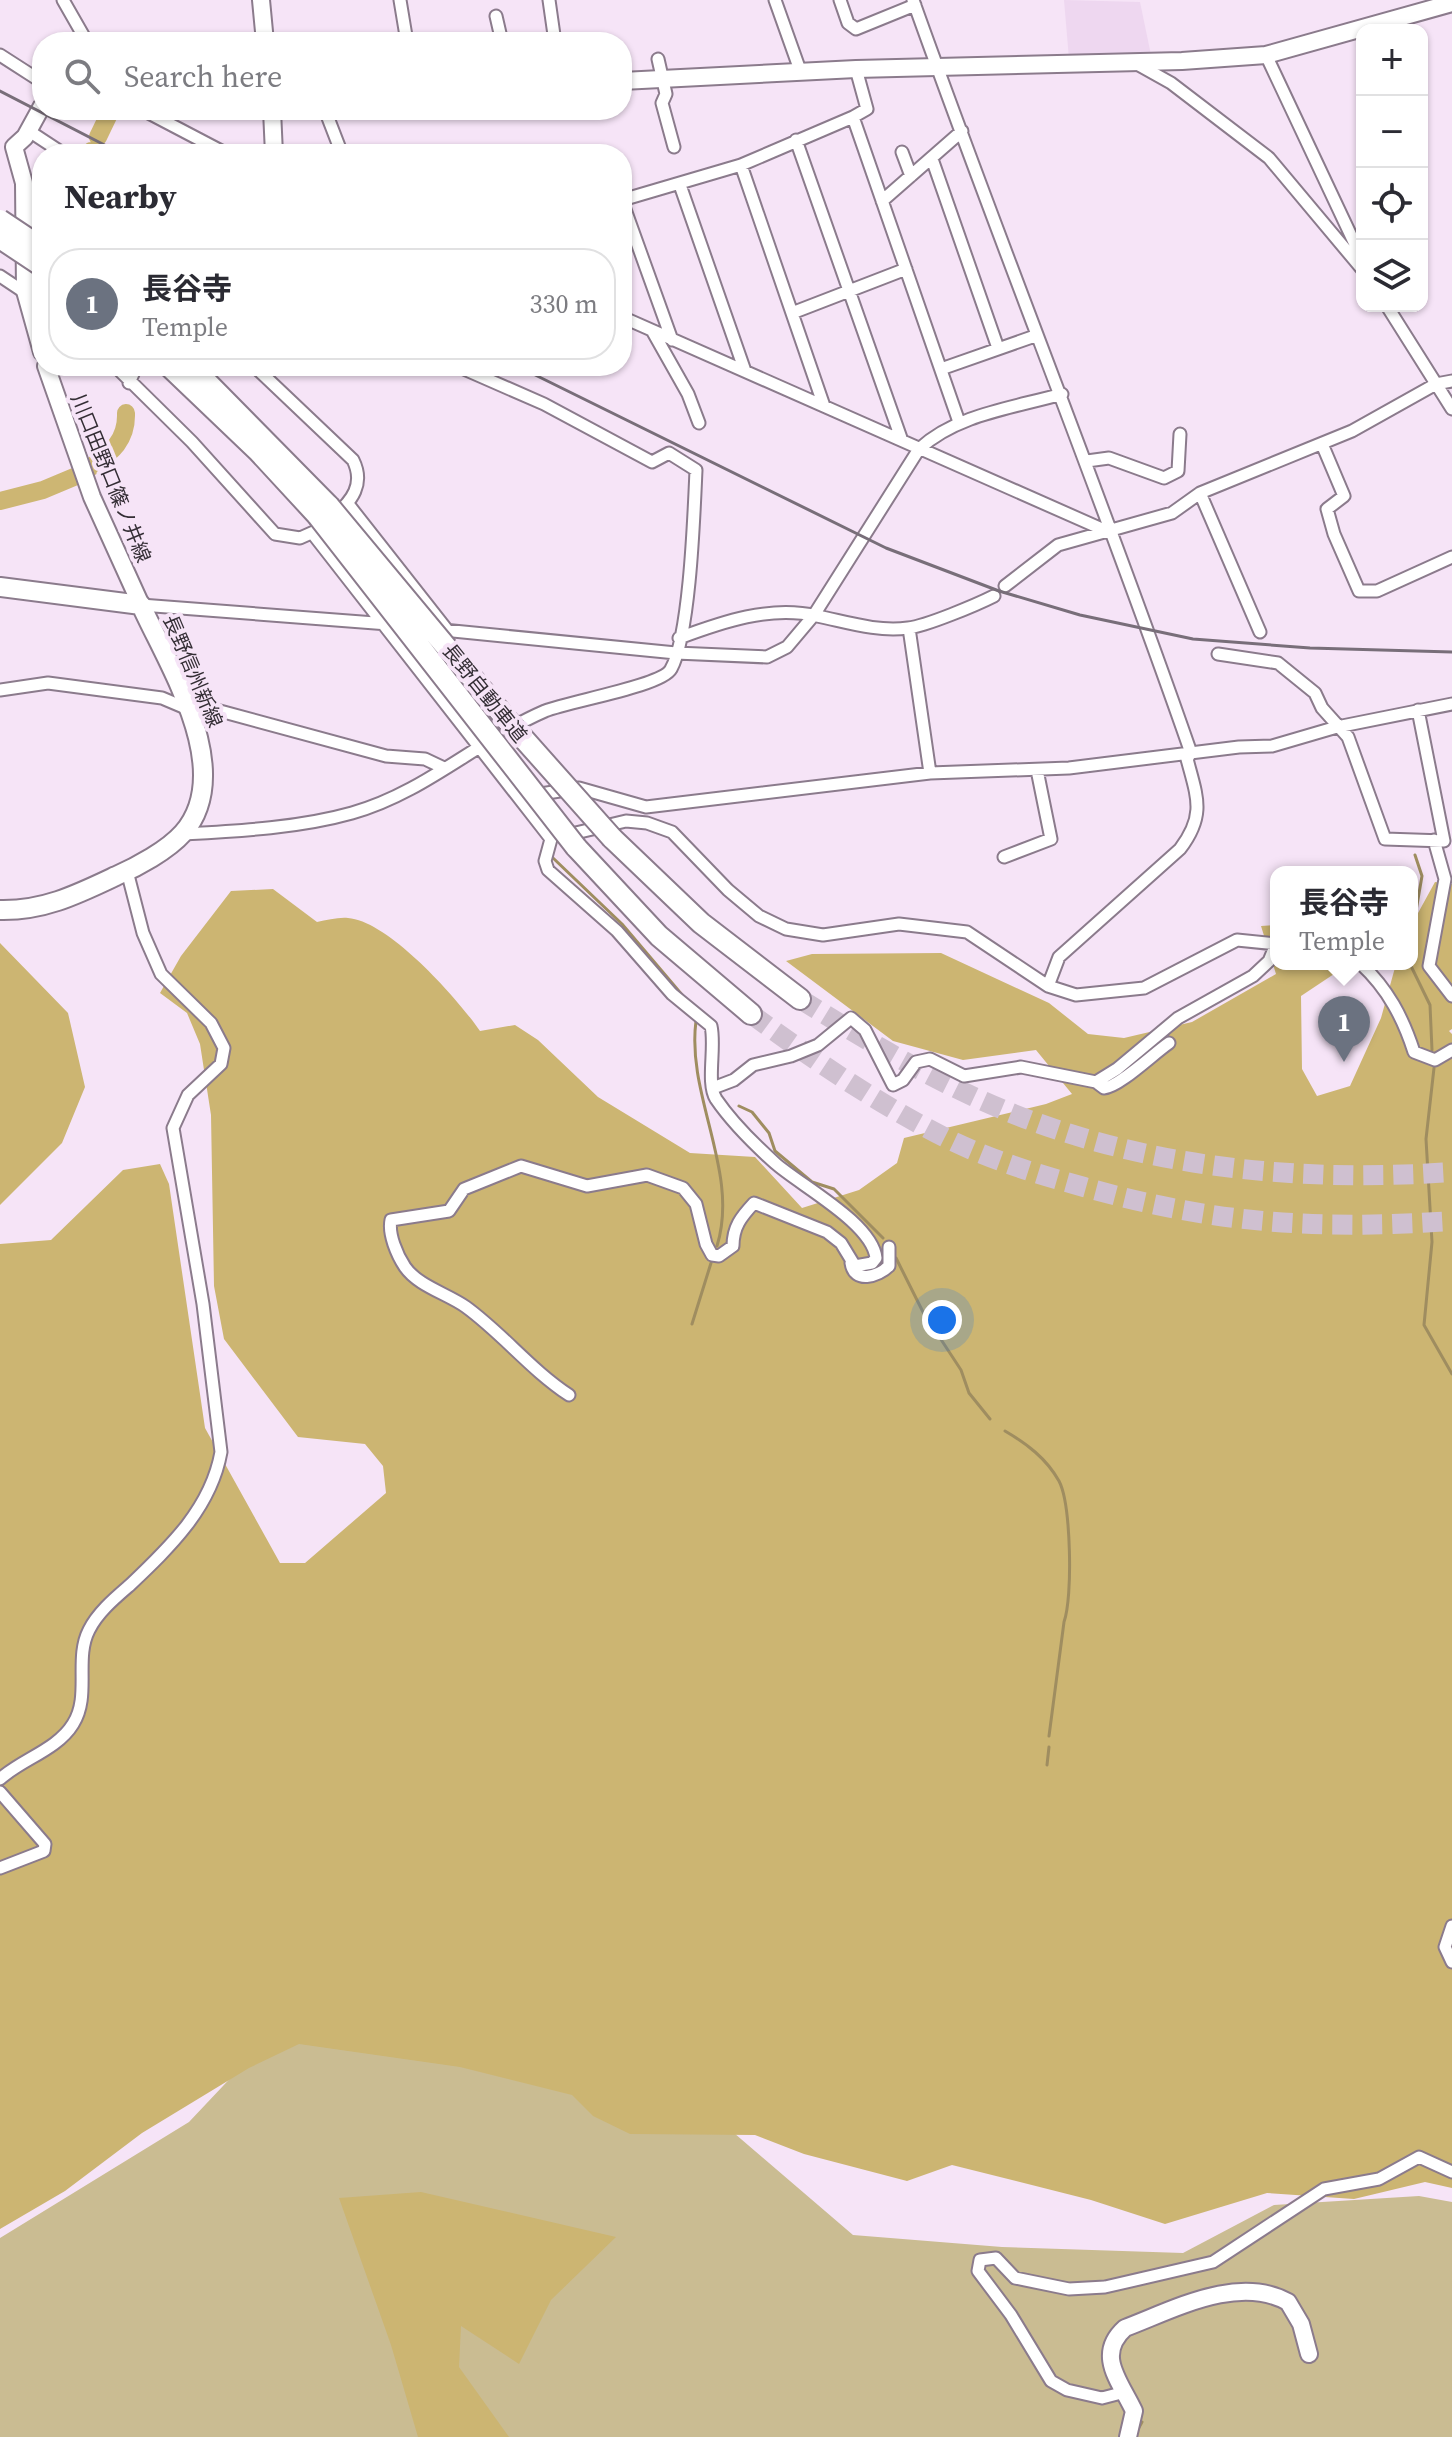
<!DOCTYPE html>
<html lang="en">
<head>
<meta charset="utf-8">
<style>
  :root { --surface:#fff; --page:#f7f7f7; --text:#2b2b33; --muted:#7c7c81; --line:#e1e1e2; --accent:#2563eb }
  body { margin:0; font-family:"Source Serif 4","Noto Sans JP",serif; background:var(--page); color:var(--text) }
  .controls { position:absolute; right:24px; top:24px; display:grid; overflow:hidden; border-radius:16px; box-shadow:0 2px 6px #0004 }
  .controls button { width:72px; height:72px; display:grid; place-items:center; padding:0; border:0; border-bottom:2px solid var(--line); background:var(--surface); color:var(--text); font:40px sans-serif }
  .you { position:absolute; left:942px; top:1320px; width:28px; height:28px; margin:-20px; border:6px solid #fff; border-radius:50%; background:#1a73e8; box-shadow:0 0 0 12px #1a73e833 }
  .badge { display:grid; place-items:center; width:52px; height:52px; border-radius:50%; background:var(--accent); color:#fff; font-size:26px; font-weight:700 }
  .pin { position:absolute; translate:-50% -66px; filter:drop-shadow(0 2px 4px #0008) }
  .pin::after { content:''; position:absolute; top:42px; width:28px; height:24px; background:inherit; clip-path:polygon(0 0,100% 0,50% 100%) }
  .popup { position:absolute; left:1270px; top:866px; width:148px; height:104px; box-sizing:border-box; display:grid; place-content:center; border-radius:16px; background:var(--surface); filter:drop-shadow(0 2px 6px #0005); font-size:26px; white-space:nowrap; color:var(--muted) }
  .popup b { font-size:30px; color:var(--text) }
  .popup::after { content:''; position:absolute; left:50%; top:100%; margin-left:-16px; border:16px solid transparent; border-top-color:var(--surface) }
  .list { margin:0; padding:0; list-style:none }
  h2 { display:flex; justify-content:space-between; align-items:center; height:104px; margin:0; padding:0 32px; font-size:34px }
  h2 small { font-size:26px; font-weight:400; color:var(--muted) }
  .list li { display:grid; grid-template-columns:52px 1fr auto; gap:24px; align-items:center; box-sizing:border-box; height:112px; margin:0 16px 16px; padding:0 16px; border:2px solid var(--line); border-radius:32px }
  .list b { display:block; font-size:30px; white-space:nowrap }
  .list p { margin:0; font-size:26px; white-space:nowrap; color:var(--muted) }
  .list em { font-size:26px; font-style:normal; color:var(--muted) }
  .icon { flex:none; width:44px; height:44px; fill:none; stroke:currentColor; stroke-width:2; stroke-linecap:round; stroke-linejoin:round }
  .map { position:relative; flex:none; width:1452px; height:2437px; overflow:hidden }
  .search { position:absolute; background:var(--surface); box-shadow:0 2px 6px #0004; left:32px; top:32px; width:600px; height:88px; display:flex; align-items:center; gap:20px; box-sizing:border-box; padding:0 28px; border-radius:32px; color:var(--muted); font-size:30px }
  .panel { position:absolute; background:var(--surface); box-shadow:0 2px 6px #0004; left:32px; top:144px; width:600px; height:232px; border-radius:32px }
  .map>svg:first-child { display:block }
  .built { fill:#eed7f0 }
  .green { fill:#cabc92 }
  .forest { fill:#ccb572 }
  .lines { fill:none; stroke-linecap:round; stroke-linejoin:round }
  .stream { stroke:#9f8d60; stroke-width:3 }
  .river { stroke:#cdb673; stroke-width:18 }
  .highway-tunnel { stroke:#cfc0d0; stroke-width:20; stroke-dasharray:20 10; stroke-linecap:butt }
  .street-casing { stroke:#8b7b8c; stroke-width:15 }
  .secondary-casing { stroke:#8b7b8c; stroke-width:20 }
  .primary-casing { stroke:#8b7b8c; stroke-width:22 }
  .highway-casing { stroke:#8b7b8c; stroke-width:24 }
  .street { stroke:#fff; stroke-width:11 }
  .secondary { stroke:#fff; stroke-width:16 }
  .primary { stroke:#fff; stroke-width:18 }
  .highway { stroke:#fff; stroke-width:20 }
  .rail { stroke:#786e79; stroke-width:3 }
  .highway-bridge-casing { stroke:#8b7b8c; stroke-width:24; stroke-linecap:butt }
  .highway-bridge { stroke:#fff; stroke-width:20 }
  .labels { text-anchor:middle; stroke-width:8; stroke-linejoin:round; paint-order:stroke }
  .street-label { font-size:20px; fill:#342e35; stroke:#f6e4f7 }
</style>
</head>
<body>
<div class="map">
<svg width="1452" height="2437" viewBox="0 0 1452 2437">
  <rect width="100%" height="100%" fill="#f6e4f7"/>
  <path class="built" d="M 1064,0 L 1140,2 L 1151,55 L 1069,59 Z"/>
  <path class="green" d="M 272,2034 L 692,2097 L 853,2235 L 1002,2247 L 1183,2253 L 1274,2205 L 1419,2196 L 1452,2202 L 1452,2437 L 0,2437 L 0,2238 L 189,2122 Z"/>
  <path class="forest" d="M 1435,882 L 1452,884 L 1452,1029 L 1449,1031 L 1452,1034 L 1452,2188 L 1425,2182 L 1354,2199 L 1267,2193 L 1165,2224 L 1091,2200 L 952,2165 L 907,2181 L 804,2154 L 755,2135 L 630,2134 L 593,2116 L 572,2095 L 460,2067 L 299,2044 L 249,2068 L 142,2133 L 65,2191 L 0,2229 L 0,1244 L 51,1240 L 123,1170 L 160,1164 L 169,1184 L 205,1428 L 280,1563 L 305,1563 L 386,1493 L 383,1466 L 365,1444 L 298,1437 L 224,1339 L 214,1286 L 211,1115 L 200,1044 L 187,1013 L 160,993 L 181,956 L 231,891 L 273,889 L 317,922 C 327,920 339,917 348,918 C 389,921 458,999 480,1031 L 515,1025 L 538,1040 L 598,1097 L 690,1153 L 755,1157 L 802,1208 L 859,1190 L 897,1163 L 904,1138 L 1046,1104 L 1072,1094 L 1036,1050 L 963,1060 L 893,1041 L 786,961 L 812,954 L 941,953 L 1049,1003 L 1088,1034 L 1124,1038 L 1192,1022 L 1276,974 L 1261,926 L 1276,925 L 1276,964 L 1349,964 L 1301,996 L 1302,1069 L 1317,1096 L 1350,1086 L 1381,1018 L 1396,964 L 1412,964 L 1412,924 Z
    M 0,943 L 68,1013 L 85,1087 L 62,1143 L 0,1205 Z
    M 421,2192 L 616,2237 L 551,2300 L 519,2364 L 461,2326 L 459,2367 L 509,2437 L 418,2437 L 391,2345 L 339,2198 Z"/>
  <g class="lines">
    <path class="stream" d="M 553,858 L 622,924 L 689,1003
      M 1412,934 L 1422,876 L 1415,855
      M 1410,964 L 1430,1005 L 1432,1050
      M 696,1021 C 686,1096 740,1172 717,1246
      M 1434,1068 L 1426,1139 L 1432,1242 L 1424,1325 L 1452,1374
      M 739,1106 L 752,1112 L 769,1133 L 775,1151 L 812,1182 L 834,1189 L 883,1238
      M 896,1258 L 923,1312 L 961,1370 L 969,1393 L 990,1419
      M 692,1324 L 711,1263
      M 1005,1431 C 1027,1444 1046,1458 1059,1481 C 1071,1504 1073,1597 1064,1622 L 1049,1736
      M 1047,1765 L 1049,1747
      M 1136,2433 L 1142,2422"/>
    <path class="river" d="M 98,137 L 111,110
      M 90,154 L 91,151
      M 91,467 C 112,452 127,440 126,413
      M 0,501 L 43,490 L 74,477"/>
    <path class="highway-tunnel" d="M 800,999 C 874,1045 950,1091 1032,1121 C 1165,1170 1311,1182 1452,1172
      M 751,1014 C 815,1061 881,1106 952,1141 C 994,1161 1040,1175 1084,1187 C 1216,1224 1316,1230 1452,1221"/>
    <defs>
      <path id="street" d="M 63,0 L 87,42
        M 400,0 L 407,42
        M 549,0 L 555,42
        M 775,0 L 801,73
        M 840,0 L 848,23 L 856,29 L 915,5
        M 913,0 C 1003,253 1103,499 1191,753
        M 496,16 L 502,42
        M 0,55 L 42,82
        M 1266,55 L 1362,259
        M 658,59 L 666,94 L 662,103 L 674,147
        M 1137,64 L 1171,83 L 1269,158 L 1362,269
        M 143,110 L 227,154
        M 325,110 L 342,154
        M 853,117 L 959,422
        M 29,131 L 64,154
        M 796,140 L 901,438
        M 902,152 L 911,176
        M 932,159 L 998,348
        M 741,165 L 824,406
        M 680,185 L 745,371
        M 622,200 L 741,165 L 853,117 L 867,109 L 856,69
        M 622,201 L 672,340
        M 882,201 L 962,131
        M 26,213 L 42,216
        M 0,276 L 42,304
        M 1387,306 L 1452,409
        M 792,313 L 906,269
        M 622,317 L 1111,533
        M 653,332 L 688,394 L 699,423
        M 115,366 L 192,442 L 275,534 L 300,538 L 318,530
        M 254,366 L 353,460 C 365,484 352,501 334,516
        M 941,369 L 1035,336
        M 129,383 L 136,367
        M 1322,444 L 1344,496 L 1327,509 L 1334,534 L 1359,591 L 1377,591 L 1452,557
        M 1087,461 L 1109,458 L 1164,478 L 1178,471 L 1180,434
        M 1200,493 L 1260,632
        M 348,504 L 447,630
        M 313,534 L 551,839 L 545,861 L 548,870 L 617,931 L 672,994 L 711,1026 C 716,1047 706,1083 716,1099 C 731,1121 755,1145 775,1163 C 801,1186 872,1223 876,1258 L 872,1263 L 855,1266 L 841,1243 L 827,1232 L 754,1203 C 741,1217 733,1227 733,1246 L 719,1256 L 712,1255 L 706,1244 L 696,1204 L 683,1188 L 647,1175 L 587,1186 L 521,1166 L 464,1189 L 449,1211 L 391,1220 C 388,1234 397,1255 405,1267 C 418,1286 448,1294 466,1307 C 503,1334 531,1370 569,1395
        M 1005,586 L 1058,545 L 1172,513 L 1200,493 L 1352,431 L 1436,384 L 1452,381
        M 141,605 L 388,624
        M 909,628 L 930,773
        M 433,629 L 676,653 L 767,657 L 787,647 L 814,615 L 919,449 C 957,414 1013,408 1062,394
        M 679,638 C 722,622 770,605 817,616 C 847,622 876,632 908,628 C 926,626 976,605 994,596
        M 1218,654 L 1278,663 L 1315,693 L 1322,708 L 1348,737 L 1385,839 L 1444,841 L 1418,710
        M 0,690 L 48,683 L 162,698 L 188,709 L 220,711 L 386,756 L 425,759 L 444,768
        M 534,795 L 579,788 L 646,807 L 930,773 L 1069,768 L 1239,747 L 1272,746 L 1337,727 L 1452,704
        M 183,834 C 238,831 299,828 352,813 C 424,793 478,740 545,711 C 570,701 662,686 671,669 C 690,635 694,514 696,470 L 669,453 L 652,462 L 544,404 L 457,366
        M 563,836 L 626,821 L 647,823 L 672,832 L 728,890 L 759,916 L 786,929 L 823,935 L 899,924 L 967,932 L 1048,986 L 1076,995 L 1144,988 L 1237,940 L 1276,944
        M 1434,840 L 1445,879 L 1429,966 L 1452,996
        M 1004,857 L 1051,839 L 1037,770
        M 1361,964 C 1388,989 1403,1018 1414,1052 L 1435,1060 L 1452,1050
        M 1048,986 L 1059,957 L 1180,849 C 1206,815 1197,797 1187,759 L 1191,753
        M 1096,1082 L 1104,1088 C 1119,1087 1153,1054 1169,1043
        M 713,1088 L 734,1080 L 753,1065 L 791,1056 L 818,1045 L 851,1018 L 865,1030 L 893,1085 L 903,1080 L 916,1062 L 930,1059 L 964,1076 L 1021,1067 L 1096,1082 L 1117,1069 L 1178,1018 L 1253,976 L 1269,961 L 1276,944
        M 851,1263 C 854,1284 878,1277 889,1266 L 889,1247
        M 0,1779 C 22,1759 57,1750 73,1724 C 91,1696 74,1659 89,1630 C 98,1612 115,1598 130,1585 C 170,1547 211,1508 221,1452 L 203,1304 L 173,1128 L 188,1095 L 221,1064 L 224,1048 L 211,1023 L 161,974 L 143,933 L 127,871
        M 0,1792 L 45,1844 L 44,1851 L 0,1868
        M 1452,1926 L 1445,1947 L 1452,1962
        M 1125,2392 L 1102,2398 L 1067,2390 L 1051,2381 L 1011,2315 L 978,2271 L 980,2260 L 996,2258 L 1015,2278 L 1069,2289 L 1105,2287 L 1213,2262 L 1324,2189 L 1379,2179 L 1419,2157 L 1452,2172"/>
      <path id="secondary" d="M 261,0 L 265,42
        M 622,81 L 856,69 L 1182,61 L 1266,55 L 1452,3
        M 272,110 L 274,154
        M 14,147 L 24,183 L 25,291 L 42,352
        M 14,147 L 25,137 L 42,106
        M 46,366 L 92,497 L 141,605
        M 1128,2437 L 1134,2411 C 1120,2381 1095,2355 1125,2328 C 1173,2310 1238,2274 1288,2302 L 1301,2324 L 1309,2354"/>
      <path id="primary" d="M 0,587 L 141,605 C 168,665 237,771 183,833 C 168,850 137,867 116,876 C 78,894 44,911 0,910"/>
      <path id="highway" d="M 169,366 L 258,451 L 318,516
        M 191,366 L 329,506
        M 612,838 L 701,923 L 800,999
        M 576,847 L 659,936 L 751,1014"/>
    </defs>
    <use href="#street" class="street-casing"/>
    <use href="#secondary" class="secondary-casing"/>
    <use href="#primary" class="primary-casing"/>
    <use href="#highway" class="highway-casing"/>
    <use href="#street" class="street"/>
    <use href="#secondary" class="secondary"/>
    <use href="#primary" class="primary"/>
    <use href="#highway" class="highway"/>
    <path class="rail" d="M 0,91 L 122,154
      M 517,366 L 886,548 L 999,591 L 1080,615 L 1193,639 L 1310,648 L 1452,652"/>
    <defs>
      <path id="highway-bridge" d="M 0,220 L 42,248
        M 0,238 L 42,266
        M 329,506 L 507,720 L 612,838
        M 318,516 L 576,847"/>
    </defs>
    <use href="#highway-bridge" class="highway-bridge-casing"/>
    <use href="#highway-bridge" class="highway-bridge"/>
  </g>
  <g class="labels">
    <g class="street-label">
      <text transform="translate(111 478) rotate(68)" y="7">川口田野口篠ノ井線</text>
      <text transform="translate(193 671) rotate(67)" y="7">長野信州新線</text>
      <text transform="translate(485 693) rotate(51)" y="7">長野自動車道</text>
    </g>
  </g>
</svg>
<div class="controls">
<button>+</button>
<button>−</button>
<button><svg class="icon" aria-label="locate" viewBox="0 0 24 24"><circle cx="12" cy="12" r="6"/><path d="M12 2v4M12 18v4M2 12h4M18 12h4"/></svg></button>
<button><svg class="icon" aria-label="layers" viewBox="0 0 24 24"><path d="M12 4l9 5-9 5-9-5zM3 14l9 5 9-5"/></svg></button>
</div>
<div class="you"></div>
<div class="pin badge" style="left:1344px;top:1062px;background:#6b7280">1</div>
<div class="popup"><b>長谷寺</b>Temple</div>
<div class="search"><svg class="icon" aria-label="search" viewBox="0 0 24 24"><circle cx="10" cy="10" r="6"/><path d="M15 15l6 6"/></svg>Search here</div>
<section class="panel">
<h2>Nearby<small></small></h2>
<ul class="list">
<li><span class="badge" style="background:#6b7280">1</span><div><b>長谷寺</b><p>Temple</p></div><em>330 m</em></li>
</ul>
</section>
</div>
</body>
</html>
